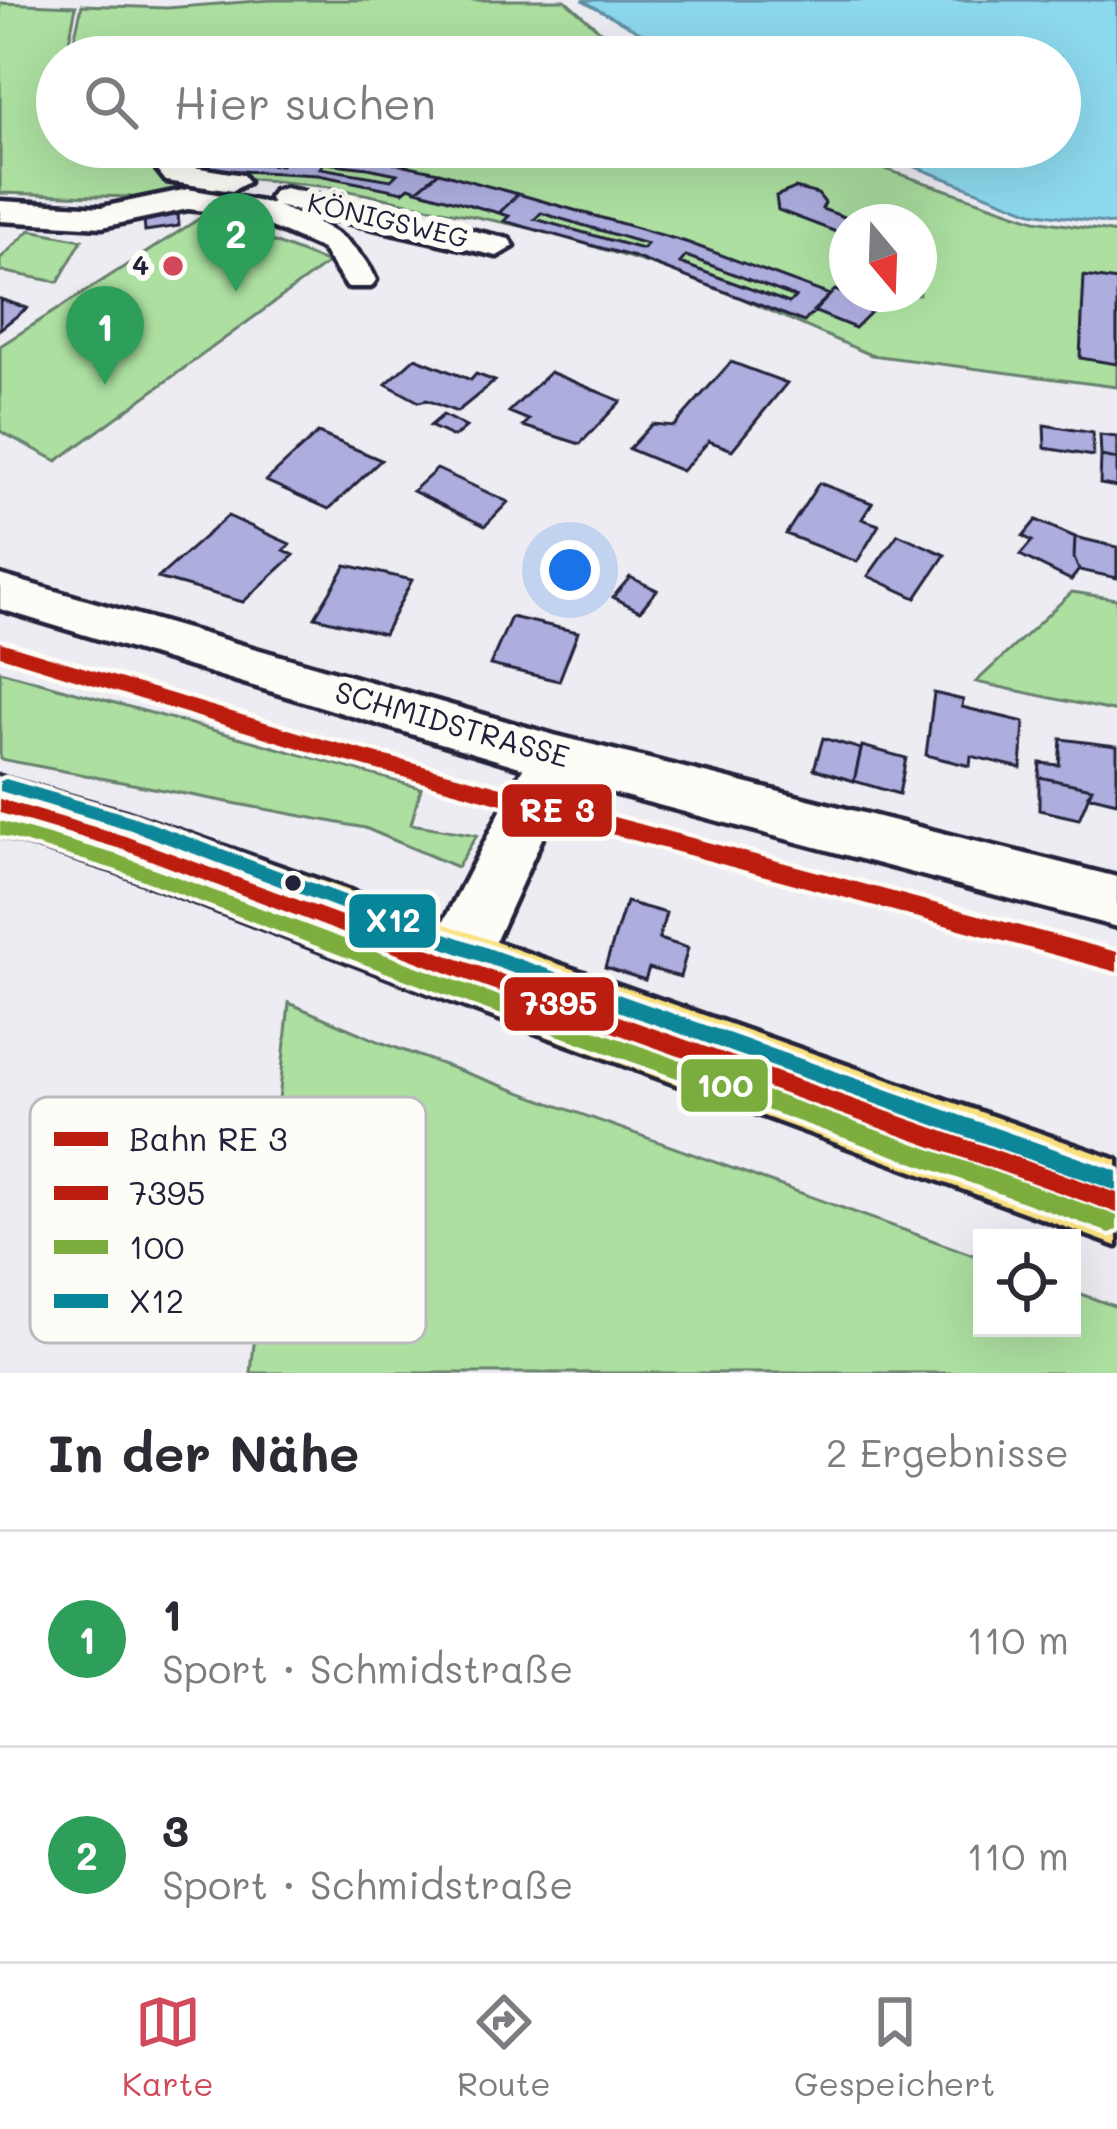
<!DOCTYPE html>
<html lang="de">
<head>
<meta charset="utf-8">
<style>
  :root { --surface:#fff; --page:#f7f7f7; --text:#2b2b33; --muted:#7c7c81; --line:#e1e1e2; --accent:#d1495b }
  body { margin:0; font-family:Mali,sans-serif; background:var(--page); color:var(--text) }
  .controls { position:absolute; right:36px; bottom:36px; display:grid; overflow:hidden; border-radius:0px; box-shadow:0 12px 48px #0002 }
  .controls button { width:108px; height:108px; display:grid; place-items:center; padding:0; border:0; border-bottom:3px solid var(--line); background:var(--surface); color:var(--text); font:60px sans-serif }
  .compass { position:absolute; left:829px; top:204px; width:108px; height:108px; border-radius:50%; background:var(--surface); box-shadow:0 12px 48px #0002; rotate:161deg }
  .you { position:absolute; left:570px; top:570px; width:42px; height:42px; margin:-30px; border:9px solid #fff; border-radius:50%; background:#1a73e8; box-shadow:0 0 0 18px #1a73e833 }
  .badge { display:grid; place-items:center; width:78px; height:78px; border-radius:50%; background:var(--accent); color:#fff; font-size:39px; font-weight:700 }
  .pin { position:absolute; translate:-50% -99px; filter:drop-shadow(0 3px 6px #0008) }
  .pin::after { content:''; position:absolute; top:63px; width:42px; height:36px; background:inherit; clip-path:polygon(0 0,100% 0,50% 100%) }
  .list { margin:0; padding:0; list-style:none }
  h2 { display:flex; justify-content:space-between; align-items:center; height:156px; margin:0; padding:0 48px; font-size:51px }
  h2 small { font-size:39px; font-weight:400; color:var(--muted) }
  .list li { display:grid; grid-template-columns:78px 1fr auto; gap:36px; align-items:center; box-sizing:border-box; height:216px; padding:0 48px; border-top:3px solid var(--line) }
  .list b { display:block; font-size:45px; white-space:nowrap }
  .list p { margin:0; font-size:39px; white-space:nowrap; color:var(--muted) }
  .list em { font-size:39px; font-style:normal; color:var(--muted) }
  .icon { flex:none; width:66px; height:66px; fill:none; stroke:currentColor; stroke-width:2; stroke-linecap:round; stroke-linejoin:round }
  .map { position:relative; flex:none; width:1117px; height:1373px; overflow:hidden }
  .search { position:absolute; background:var(--surface); box-shadow:0 12px 48px #0002; left:36px; right:36px; top:36px; height:132px; display:flex; align-items:center; gap:30px; box-sizing:border-box; padding:0 42px; border-radius:66px; color:var(--muted); font-size:45px }
  .sheet { height:588px; background:var(--surface) }
  nav { display:flex; justify-content:space-around; align-items:center; box-sizing:border-box; height:168px; border-top:3px solid var(--line); background:var(--surface); font-size:33px; color:var(--muted) }
  nav a { display:grid; justify-items:center; gap:6px }
  nav .on { color:var(--accent) }
  .map>svg:first-child { display:block }
  .green { fill:#acdfa0; stroke:#67806e; stroke-width:3; fill-rule:evenodd }
  .water { fill:#8cd8ec; stroke:#628fa5; stroke-width:3 }
  .building { fill:#adadde; stroke:#22223b; stroke-width:3; fill-rule:evenodd }
  .lines { fill:none; stroke-linecap:round; stroke-linejoin:round }
  .minor-casing { stroke:#22223b; stroke-width:9 }
  .major-casing { stroke:#22223b; stroke-width:9 }
  .minor { fill:#fdfcf7; fill-rule:evenodd }
  .major { fill:#fae180; fill-rule:evenodd }
  .bus-1-casing { stroke:#fdfcf7; stroke-width:9 }
  .bus-2-casing { stroke:#fdfcf7; stroke-width:9 }
  .bus-3-casing { stroke:#fdfcf7; stroke-width:9 }
  .bus-1 { fill:#bb1e10; fill-rule:evenodd }
  .bus-2 { fill:#7bad3e; fill-rule:evenodd }
  .bus-3 { fill:#078699; fill-rule:evenodd }
  .rail-1-casing { stroke:#fdfcf7; stroke-width:9 }
  .rail-1 { fill:#bb1e10; fill-rule:evenodd }
  .poi-dot { fill:#d1495b; stroke:#fdfcf7; stroke-width:4.5 }
  .bus-dot { fill:#22223b; stroke:#fdfcf7; stroke-width:4.5 }
  .labels { text-anchor:middle; stroke-width:12; stroke-linejoin:round; paint-order:stroke }
  .far-street-label { font-size:27px; fill:#22223b; stroke:#fdfcf7 }
  .far-poi-label { font-size:27px; font-weight:bold; fill:#22223b; stroke:#fdfcf7; text-anchor:end }
  .street-label { font-size:30px; fill:#22223b; stroke:#fdfcf7 }
  .key { fill:#fdfcf7; stroke:#bbbbbf; stroke-width:3 }
  .key-label { font-size:33px; fill:#22223b }
  .line-badge { stroke:#fdfcf7; stroke-width:4.5 }
  .badge-label { font-size:33px; text-anchor:middle; font-weight:bold; fill:#fff }
</style>
</head>
<body>
<div class="map">
<svg width="1117" height="1373" viewBox="0 0 1117 1373">
  <rect width="100%" height="100%" fill="#edecf2"/>
  <filter id="ink" filterUnits="userSpaceOnUse"><feTurbulence type="fractalNoise" baseFrequency=".00833" numOctaves="2"/><feDisplacementMap in="SourceGraphic" scale="24" xChannelSelector="R" yChannelSelector="G"/><feConvolveMatrix kernelMatrix="1 2 1 2 8 2 1 2 1" color-interpolation-filters="sRGB"/></filter>
  <g filter="url(#ink)">
    <path class="green" d="M 270,0 L 565,0 L 630,57 L 70,57 L 82,5 L 167,8 Z
      M 0,3 L 76,6 L 66,57 L 57,57 L 57,147 L 820,147 L 1035,220 L 1117,233 L 1117,387 L 871,355 L 695,278 L 545,231 L 330,187 L 156,169 L 206,189 L 199,197 L 147,202 L 131,197 L 0,193 ZM 847,222 L 919,222 L 919,294 L 847,294 Z
      M 205,215 L 328,263 L 57,461 L 0,431 L 0,346 Z
      M 30,230 L 82,240 L 58,282 L 0,271 L 0,259 Z
      M 1072,592 L 1117,599 L 1117,712 L 976,682 Z
      M 0,671 L 421,788 L 411,824 L 477,835 L 457,867 L 365,828 L 0,759 Z
      M 289,1003 L 380,1042 L 982,1258 L 982,1328 L 1072,1328 L 1072,1291 L 1117,1307 L 1117,1373 L 251,1373 Z"/>
    <path class="water" d="M 582,0 L 1117,0 L 1117,225 L 1032,212 L 864,147 L 1060,147 L 1060,57 L 701,57 L 660,43 Z"/>
    <path class="building" d="M 196,147 L 359,156 L 439,172 L 417,190 L 409,187 L 403,192 L 318,175 L 181,168 ZM 214,156 L 285,160 L 281,165 L 210,161 ZM 324,163 L 368,168 L 397,174 L 391,180 L 320,168 Z
      M 439,172 L 484,185 L 518,194 L 499,213 L 417,190 Z
      M 795,188 L 818,194 L 825,203 L 822,209 L 858,222 L 847,222 L 847,236 L 778,210 L 776,196 Z
      M 518,194 L 686,242 L 830,295 L 804,322 L 634,257 L 504,221 L 509,216 L 499,213 ZM 541,213 L 647,244 L 642,249 L 535,219 ZM 686,256 L 795,297 L 789,303 L 680,263 Z
      M 178,214 L 179,226 L 145,231 L 144,219 Z
      M 1084,276 L 1117,281 L 1117,364 L 1080,358 Z
      M 835,290 L 877,306 L 855,328 L 813,311 Z
      M 0,299 L 27,308 L 0,329 Z
      M 415,358 L 471,380 L 476,374 L 495,381 L 457,412 L 427,400 L 419,402 L 386,384 Z
      M 731,362 L 787,383 L 732,450 L 709,441 L 682,471 L 629,449 L 652,424 L 674,426 Z
      M 550,372 L 621,401 L 580,444 L 523,426 L 529,420 L 509,412 Z
      M 443,415 L 466,427 L 454,437 L 430,426 Z
      M 1044,425 L 1093,433 L 1093,456 L 1045,448 Z
      M 318,433 L 381,460 L 329,509 L 266,481 Z
      M 1100,435 L 1117,437 L 1117,459 L 1101,456 Z
      M 1101,456 L 1117,459 L 1117,487 L 1100,484 Z
      M 437,469 L 508,502 L 485,526 L 413,491 Z
      M 819,483 L 872,503 L 862,519 L 879,525 L 857,562 L 786,534 Z
      M 228,516 L 290,544 L 284,550 L 294,555 L 243,602 L 158,578 Z
      M 1036,520 L 1075,537 L 1074,558 L 1079,570 L 1071,580 L 1020,555 L 1032,541 L 1023,536 Z
      M 898,534 L 945,555 L 916,598 L 868,576 Z
      M 1075,537 L 1117,547 L 1117,578 L 1079,570 L 1074,558 Z
      M 346,565 L 412,580 L 384,634 L 315,617 Z
      M 630,577 L 657,590 L 640,611 L 613,597 Z
      M 511,617 L 578,632 L 559,681 L 490,665 Z
      M 934,693 L 963,700 L 962,707 L 1024,722 L 1021,768 L 971,756 L 970,766 L 926,755 Z
      M 823,738 L 861,749 L 854,781 L 814,769 Z
      M 1061,739 L 1117,746 L 1117,802 L 1088,795 L 1092,788 L 1039,777 L 1040,763 L 1059,765 Z
      M 862,746 L 906,758 L 899,794 L 854,781 Z
      M 1039,777 L 1092,788 L 1079,819 L 1039,810 Z
      M 626,902 L 666,913 L 659,939 L 688,948 L 680,977 L 649,968 L 645,980 L 605,967 Z"/>
    <g class="lines">
      <defs>
        <path id="minor" d="M 166,147 L 196,147 L 187,166 L 243,175 L 248,182 L 232,191 L 166,181 L 155,167 Z
          M 285,188 L 509,239 L 514,246 L 497,256 L 277,206 C 321,224 355,234 376,280 L 371,287 L 347,287 L 322,249 L 246,216 L 188,209 L 102,227 L 0,221 L 0,201 L 102,207 L 188,189 L 273,204 L 269,198 L 274,191 Z
          M 0,575 L 554,735 L 1117,877 L 1117,927 L 568,781 L 487,960 L 470,984 L 450,992 L 430,984 L 421,965 L 523,768 L 0,609 Z"/>
        <path id="major" d="M 0,777 L 125,812 L 1117,1160 L 1117,1246 L 450,1001 L 118,872 L 0,835 Z"/>
      </defs>
      <use href="#minor" class="minor-casing"/>
      <use href="#major" class="major-casing"/>
      <use href="#minor" class="minor"/>
      <use href="#major" class="major"/>
      <defs>
        <path id="bus-1" d="M 0,799 L 125,836 L 450,956 L 1117,1193 L 1117,1213 L 450,974 L 124,850 L 0,813 Z"/>
        <path id="bus-2" d="M 0,821 L 118,855 L 443,976 L 1110,1213 L 1117,1216 L 1117,1230 L 1110,1233 L 443,994 L 117,870 L 0,835 Z"/>
        <path id="bus-3" d="M 6,779 L 132,816 L 457,937 L 1117,1171 L 1117,1191 L 457,953 L 131,830 L 0,791 L 0,781 Z"/>
      </defs>
      <use href="#bus-1" class="bus-1-casing"/>
      <use href="#bus-2" class="bus-2-casing"/>
      <use href="#bus-3" class="bus-3-casing"/>
      <use href="#bus-1" class="bus-1"/>
      <use href="#bus-2" class="bus-2"/>
      <use href="#bus-3" class="bus-3"/>
      <defs>
        <path id="rail-1" d="M 0,642 L 315,737 L 1117,952 L 1117,972 L 315,753 L 0,656 Z"/>
      </defs>
      <use href="#rail-1" class="rail-1-casing"/>
      <use href="#rail-1" class="rail-1"/>
    </g>
  </g>
  <circle class="poi-dot" cx="173" cy="266" r="12"/>
  <circle class="bus-dot" cx="293" cy="883" r="10"/>
  <g class="labels">
    <g class="far-street-label">
      <text transform="translate(388 221) rotate(13)" y="9">KÖNIGSWEG</text>
    </g>
    <g class="far-poi-label">
      <text x="149" y="275">4</text>
    </g>
    <g class="street-label">
      <text transform="translate(452 725) rotate(16)" y="10">SCHMIDSTRASSE</text>
    </g>
  </g>
  <rect x="30" y="1097" width="396" height="246" rx="18" class="key"/>
  <rect x="54" y="1132" width="54" height="14" fill="#bb1e10"/>
  <rect x="54" y="1186" width="54" height="14" fill="#bb1e10"/>
  <rect x="54" y="1240" width="54" height="14" fill="#7bad3e"/>
  <rect x="54" y="1294" width="54" height="14" fill="#078699"/>
  <g class="key-label">
    <text x="129" y="1151">Bahn RE 3</text>
    <text x="129" y="1205">7395</text>
    <text x="129" y="1259">100</text>
    <text x="129" y="1313">X12</text>
  </g>
  <g class="line-badge">
    <rect x="500" y="782" width="114" height="57" rx="12" fill="#bb1e10"/>
    <rect x="347" y="892" width="91" height="58" rx="12" fill="#078699"/>
    <rect x="502" y="975" width="114" height="58" rx="12" fill="#bb1e10"/>
    <rect x="679" y="1057" width="91" height="57" rx="12" fill="#7bad3e"/>
  </g>
  <g class="badge-label">
    <text x="557" y="822">RE 3</text>
    <text x="393" y="932">X12</text>
    <text x="559" y="1015">7395</text>
    <text x="725" y="1097">100</text>
  </g>
</svg>
<div class="controls">
<button><svg class="icon" aria-label="locate" viewBox="0 0 24 24"><circle cx="12" cy="12" r="6"/><path d="M12 2v4M12 18v4M2 12h4M18 12h4"/></svg></button>
</div>
<svg class="compass" viewBox="-18 -18 36 36"><path d="M0-13l5 13h-10z" fill="#e53935"/><path d="M0 13l5-13h-10z" fill="#7c7c81"/></svg>
<div class="you"></div>
<div class="pin badge" style="left:105px;top:385px;background:#2e9e5b">1</div>
<div class="pin badge" style="left:236px;top:292px;background:#2e9e5b">2</div>
<div class="search"><svg class="icon" aria-label="search" viewBox="0 0 24 24"><circle cx="10" cy="10" r="6"/><path d="M15 15l6 6"/></svg>Hier suchen</div>
</div>
<section class="sheet">
<h2>In der Nähe<small>2 Ergebnisse</small></h2>
<ul class="list">
<li><span class="badge" style="background:#2e9e5b">1</span><div><b>1</b><p>Sport · Schmidstraße</p></div><em>110 m</em></li>
<li><span class="badge" style="background:#2e9e5b">2</span><div><b>3</b><p>Sport · Schmidstraße</p></div><em>110 m</em></li>
</ul>
</section>
<nav>
<a class="on"><svg class="icon" aria-label="map" viewBox="0 0 24 24"><path d="M3 6l6-2 6 2 6-2v14l-6 2-6-2-6 2zM9 4v14M15 6v14"/></svg>Karte</a>
<a><svg class="icon" aria-label="directions" viewBox="0 0 24 24"><path d="M12 3l9 9-9 9-9-9zM9 14v-3h6M13 9l2 2-2 2"/></svg>Route</a>
<a><svg class="icon" aria-label="saved" viewBox="0 0 24 24"><path d="M7 4h10v16l-5-4-5 4z"/></svg>Gespeichert</a>
</nav>
</body>
</html>
